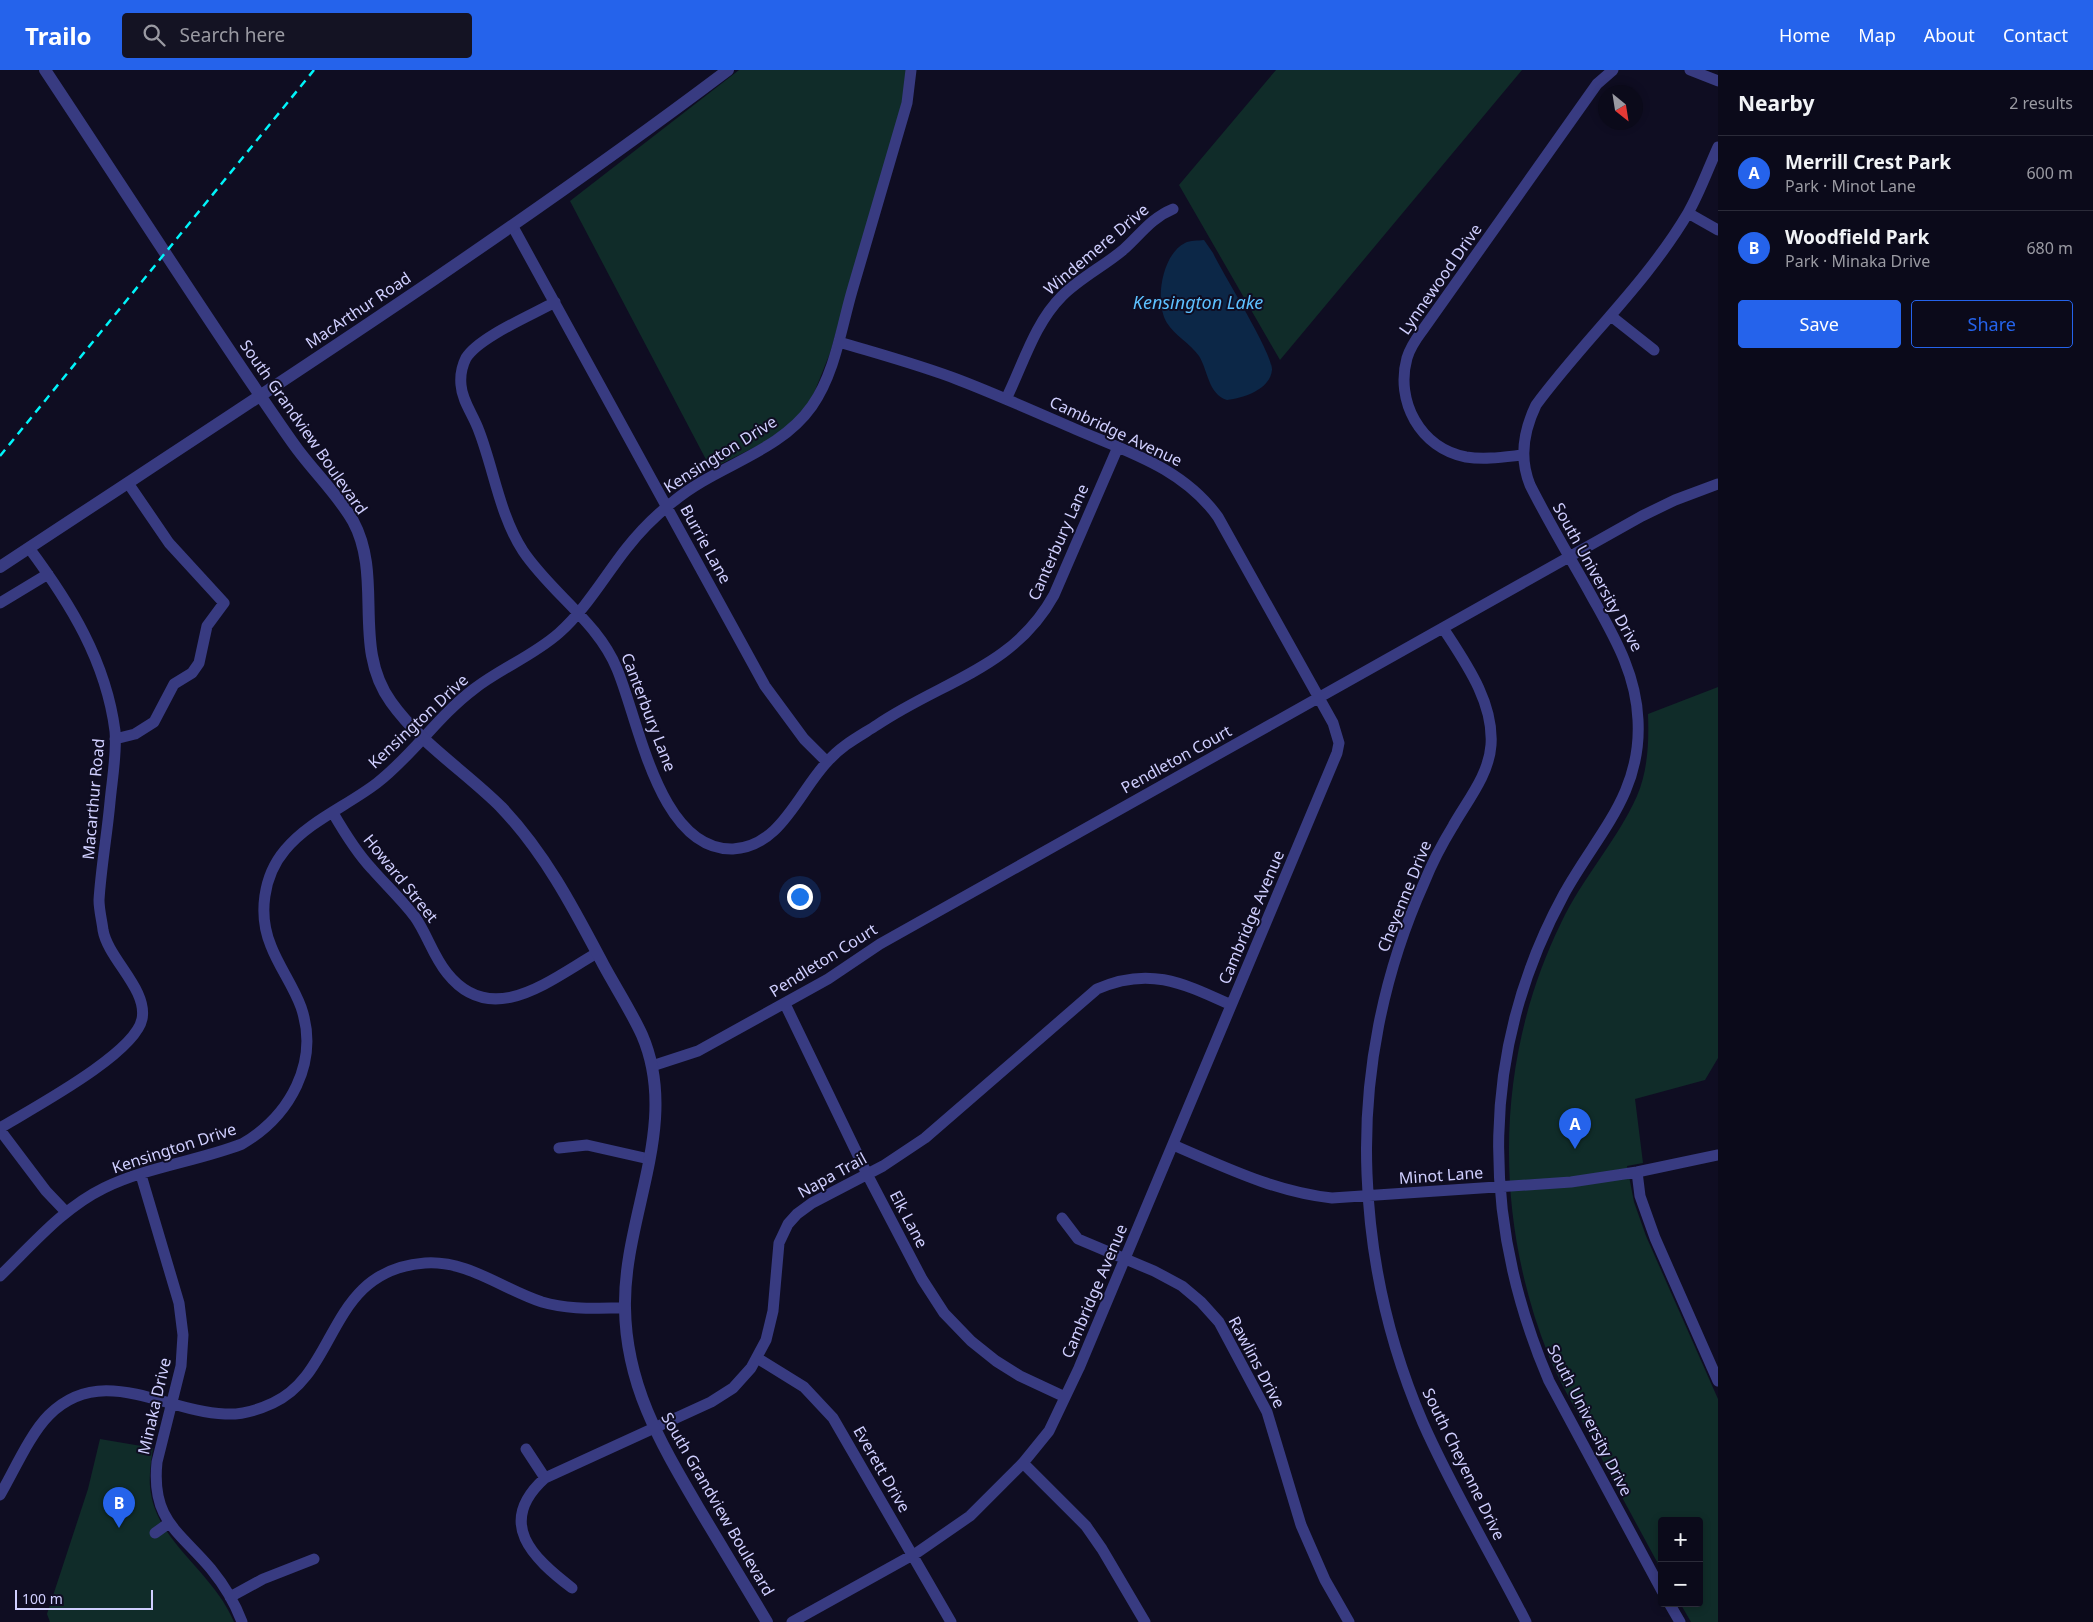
<!DOCTYPE html>
<html lang="en">
<head>
<meta charset="utf-8">
<style>
  :root { --surface:#0b0a1a; --page:#141323; --text:#f1f3f6; --muted:#9a9aa2; --line:#2b2b39; --accent:#2563eb }
  body { margin:0; font-family:"Noto Sans",sans-serif; background:var(--page); color:var(--text) }
  .controls { position:absolute; right:15px; bottom:15px; display:grid; overflow:hidden; border-radius:5px; box-shadow:0 2px 8px #0003 }
  .controls button { width:45px; height:45px; display:grid; place-items:center; padding:0; border:0; border-bottom:1px solid var(--line); background:var(--surface); color:var(--text); font:25px sans-serif }
  .compass { position:absolute; left:1598px; top:15px; width:45px; height:45px; border-radius:50%; background:var(--surface); box-shadow:0 2px 8px #0003; rotate:150deg }
  .scale { position:absolute; left:15px; bottom:12px; width:138px; box-sizing:border-box; padding-left:5px; border:2px solid #d0cfff; border-top:0; font-size:14px; line-height:18px; white-space:nowrap; color:#d0cfff; -webkit-text-stroke:4px #0f0d22; paint-order:stroke }
  .you { position:absolute; left:799px; top:826px; width:18px; height:18px; margin:-12px; border:4px solid #fff; border-radius:50%; background:#1a73e8; box-shadow:0 0 0 8px #1a73e833 }
  .badge { display:grid; place-items:center; width:32px; height:32px; border-radius:50%; background:var(--accent); color:#fff; font-size:16px; font-weight:700 }
  .pin { position:absolute; translate:-50% -41px; filter:drop-shadow(0 1px 2px #0008) }
  .pin::after { content:''; position:absolute; top:26px; width:18px; height:15px; background:inherit; clip-path:polygon(0 0,100% 0,50% 100%) }
  .list { margin:0; padding:0; list-style:none }
  h2 { display:flex; justify-content:space-between; align-items:center; height:65px; margin:0; padding:0 20px; font-size:21px }
  h2 small { font-size:16px; font-weight:400; color:var(--muted) }
  .list li { display:grid; grid-template-columns:32px 1fr auto; gap:15px; align-items:center; box-sizing:border-box; height:75px; padding:0 20px; border-top:1px solid var(--line) }
  .list b { display:block; font-size:19px; white-space:nowrap }
  .list p { margin:0; font-size:16px; white-space:nowrap; color:var(--muted) }
  .list em { font-size:16px; font-style:normal; color:var(--muted) }
  .actions { display:flex; gap:10px; padding:15px 20px }
  .actions a { flex:1; padding:11px 0; border:1px solid var(--accent); border-radius:5px; text-align:center; font-size:18px; color:var(--accent) }
  .actions .main { background:var(--accent); color:#fff }
  .icon { flex:none; width:28px; height:28px; fill:none; stroke:currentColor; stroke-width:2; stroke-linecap:round; stroke-linejoin:round }
  .map { position:relative; flex:none; width:1718px; height:1552px; overflow:hidden }
  header { display:flex; align-items:center; gap:30px; box-sizing:border-box; height:70px; padding:0 25px; background:var(--accent); color:#fff }
  header strong { font-size:24px }
  nav { display:flex; gap:28px; margin-inline-start:auto; font-size:18px }
  .search { width:350px; height:45px; background:var(--page); display:flex; align-items:center; gap:12px; box-sizing:border-box; padding:0 18px; border-radius:5px; color:var(--muted); font-size:19px }
  main { display:flex }
  aside { flex:1; background:var(--surface) }
  .map>svg:first-child { display:block }
  .green { fill:#102c29 }
  .water { fill:#0c2747 }
  .lines { fill:none; stroke-linecap:round; stroke-linejoin:round }
  .minor { stroke:#383b81; stroke-width:11 }
  .tertiary { stroke:#383b81; stroke-width:12 }
  .rail { stroke:#00f4fa; stroke-width:2.5; stroke-dasharray:8 6; stroke-linecap:butt }
  .labels { text-anchor:middle; stroke-width:4; stroke-linejoin:round; paint-order:stroke }
  .street-label { font-size:16px; fill:#d0cfff; stroke:#0f0d22 }
  .water-label { font-size:18px; font-style:italic; fill:#5dc0ff; stroke:#0f0d22 }
</style>
</head>
<body>
<header>
<strong>Trailo</strong>
<div class="search"><svg class="icon" aria-label="search" viewBox="0 0 24 24"><circle cx="10" cy="10" r="6"/><path d="M15 15l6 6"/></svg>Search here</div>
<nav><a>Home</a><a>Map</a><a>About</a><a>Contact</a></nav>
</header>
<main>
<div class="map">
<svg width="1718" height="1552" viewBox="0 0 1718 1552">
  <rect width="100%" height="100%" fill="#0f0d22"/>
  <path class="green" d="M 739,0 L 906,0 L 905,24 L 830,283 L 810,333 L 794,351 L 765,372 L 711,399 L 570,131 Z
    M 1276,0 L 1522,0 L 1280,290 L 1179,115 Z
    M 1718,617 L 1718,988 L 1705,1010 L 1635,1029 L 1643,1093 L 1627,1096 L 1634,1132 L 1646,1166 L 1718,1329 L 1718,1552 L 1691,1552 L 1680,1533 L 1699,1533 L 1699,1451 L 1662,1451 L 1662,1501 C 1637,1455 1612,1409 1588,1362 C 1574,1336 1559,1311 1548,1284 C 1493,1145 1495,988 1561,853 C 1582,808 1617,771 1637,726 C 1648,700 1649,672 1648,644 Z
    M 100,1369 L 153,1378 C 151,1393 148,1408 151,1424 C 159,1473 214,1503 234,1552 L 50,1552 L 47,1544 L 88,1419 Z"/>
  <path class="water" d="M 1204,170 L 1213,183 C 1223,204 1273,284 1272,300 C 1270,320 1243,328 1227,330 C 1208,324 1208,300 1199,286 C 1190,273 1175,266 1167,253 C 1154,232 1162,184 1185,173 C 1190,170 1198,171 1204,170 Z"/>
  <g class="lines">
    <path class="minor" d="M 1690,0 L 1718,11
      M 1688,143 L 1718,160
      M 513,157 L 765,616 L 804,669 L 827,692
      M 555,232 C 532,245 479,267 466,288 C 462,296 460,305 461,315 C 462,331 474,346 479,361 C 494,400 500,446 523,481 C 551,523 598,552 617,599 C 639,651 659,781 733,779 C 781,777 799,721 828,691 C 842,675 860,666 877,655 C 942,611 1014,598 1054,525 L 1118,377
      M 1611,246 L 1654,280
      M 1006,329 C 1023,295 1034,254 1062,226 C 1080,208 1104,196 1123,180 C 1140,165 1151,148 1173,139
      M 1523,385 C 1504,387 1485,390 1466,387 C 1420,378 1395,331 1407,288 C 1410,278 1416,269 1422,261 L 1597,14 L 1613,0
      M 0,533 L 48,504
      M 1443,558 C 1465,592 1494,632 1491,675 C 1489,705 1467,731 1453,756 C 1442,774 1432,793 1424,813 C 1383,904 1363,1005 1367,1104 C 1370,1189 1389,1274 1423,1353 C 1453,1421 1492,1485 1526,1552
      M 115,669 L 135,664 L 154,652 L 174,614 L 192,603 L 199,593 L 207,556 L 224,533 L 169,473 L 128,413
      M 333,743 C 344,762 356,782 372,799 C 386,815 401,829 415,847 C 427,864 433,886 447,903 C 492,960 551,909 597,883
      M 785,934 L 867,1104 L 922,1209 L 944,1243 L 971,1271 L 996,1291 L 1020,1306 L 1065,1327
      M 652,996 L 698,981 L 828,909 L 880,874 L 1642,446 L 1675,430 L 1718,414
      M 0,1058 C 31,1039 135,984 142,949 C 148,919 108,889 103,860 C 102,851 99,840 99,830 C 101,798 107,765 110,732 C 112,710 117,683 115,661 C 106,591 70,533 29,478
      M 0,1060 L 46,1121 L 66,1142
      M 1173,1075 C 1225,1097 1275,1122 1332,1128 L 1571,1112 L 1637,1102 L 1718,1085
      M 559,1078 L 587,1075 L 649,1089
      M 1637,1102 L 1640,1126 L 1655,1168 L 1718,1311
      M 141,1105 L 179,1233 L 183,1265 L 181,1296 L 157,1392 C 151,1450 179,1461 211,1499 C 224,1515 235,1533 242,1552
      M 1062,1148 L 1078,1169 L 1154,1201 L 1182,1216 L 1201,1232 L 1219,1252 L 1267,1342 L 1301,1455 L 1325,1510 L 1349,1552
      M 0,1206 C 33,1174 63,1138 104,1118 C 147,1097 198,1091 242,1074 C 290,1046 320,992 301,937 C 293,915 279,897 271,876 C 258,845 263,806 285,780 C 309,751 347,736 377,713 C 413,685 438,646 474,619 C 501,598 533,586 559,563 C 586,539 604,507 626,479 C 640,461 656,445 674,431 C 717,395 779,383 812,336 C 835,303 841,259 852,221 C 870,158 889,96 907,33 L 911,0
      M 757,1288 L 804,1317 L 833,1348 L 951,1552
      M 526,1379 L 545,1408
      M 1023,1393 L 1086,1456 L 1102,1479 L 1145,1552
      M 0,1425 C 14,1401 30,1364 49,1345 C 102,1292 165,1342 225,1344 C 242,1345 258,1340 273,1333 C 339,1303 327,1200 425,1193 C 468,1190 502,1219 542,1232 C 569,1240 597,1238 625,1238
      M 155,1463 L 169,1453
      M 572,1518 C 533,1488 495,1453 545,1408 L 711,1332 L 733,1318 L 751,1298 L 766,1270 L 773,1241 L 779,1173 L 788,1154 L 797,1144 L 812,1133 L 883,1096 L 925,1068 L 1097,919 C 1149,896 1183,913 1231,935
      M 1662,1521 L 1549,1311 C 1480,1150 1479,980 1564,824 C 1597,764 1642,724 1638,650 C 1636,602 1613,565 1591,525 C 1571,489 1549,453 1530,415 C 1519,388 1523,362 1536,335 C 1584,270 1646,214 1688,143 C 1700,122 1708,99 1718,77
      M 230,1527 L 263,1509 L 314,1489
      M 1669,1533 L 1680,1552
      M 792,1552 L 918,1482 L 970,1446 L 1023,1393 L 1049,1361 L 1079,1298 L 1337,683 L 1339,673 L 1333,653 L 1218,447 C 1183,398 1128,382 1075,359 C 1036,342 998,325 959,310 C 920,295 879,284 839,272"/>
    <path class="tertiary" d="M 45,0 C 116,107 185,215 257,321 C 271,341 284,361 298,380 C 316,404 338,425 353,451 C 384,508 351,577 391,632 C 420,673 466,702 501,737 C 545,783 574,839 603,894 C 616,918 631,941 642,965 C 681,1055 623,1146 625,1238 C 626,1315 660,1372 698,1437 C 721,1475 744,1514 767,1552
      M 0,497 C 245,335 493,177 728,0"/>
    <path class="rail" d="M 0,386 L 314,0"/>
  </g>
  <g class="labels">
    <g class="street-label">
      <text transform="translate(1096 179) rotate(-40)" y="6">Windemere Drive</text>
      <text transform="translate(1440 209) rotate(-55)" y="6">Lynnewood Drive</text>
      <text transform="translate(358 240) rotate(-34)" y="6">MacArthur Road</text>
      <text transform="translate(304 357) rotate(55)" y="6">South Grandview Boulevard</text>
      <text transform="translate(1116 361) rotate(25)" y="6">Cambridge Avenue</text>
      <text transform="translate(720 384) rotate(-32)" y="6">Kensington Drive</text>
      <text transform="translate(1058 472) rotate(-66)" y="6">Canterbury Lane</text>
      <text transform="translate(706 474) rotate(61)" y="6">Burrie Lane</text>
      <text transform="translate(1598 507) rotate(61)" y="6">South University Drive</text>
      <text transform="translate(649 642) rotate(69)" y="6">Canterbury Lane</text>
      <text transform="translate(418 651) rotate(-43)" y="6">Kensington Drive</text>
      <text transform="translate(1176 689) rotate(-29)" y="6">Pendleton Court</text>
      <text transform="translate(93 729) rotate(-85)" y="6">Macarthur Road</text>
      <text transform="translate(401 808) rotate(51)" y="6">Howard Street</text>
      <text transform="translate(1404 826) rotate(-68)" y="6">Cheyenne Drive</text>
      <text transform="translate(1251 847) rotate(-67)" y="6">Cambridge Avenue</text>
      <text transform="translate(823 890) rotate(-32)" y="6">Pendleton Court</text>
      <text transform="translate(174 1078) rotate(-18)" y="6">Kensington Drive</text>
      <text transform="translate(832 1105) rotate(-29)" y="6">Napa Trail</text>
      <text transform="translate(1441 1105) rotate(-4)" y="6">Minot Lane</text>
      <text transform="translate(909 1149) rotate(62)" y="6">Elk Lane</text>
      <text transform="translate(1094 1221) rotate(-67)" y="6">Cambridge Avenue</text>
      <text transform="translate(1257 1292) rotate(62)" y="6">Rawlins Drive</text>
      <text transform="translate(154 1336) rotate(-77)" y="6">Minaka Drive</text>
      <text transform="translate(1590 1350) rotate(63)" y="6">South University Drive</text>
      <text transform="translate(1464 1394) rotate(64)" y="6">South Cheyenne Drive</text>
      <text transform="translate(882 1399) rotate(60)" y="6">Everett Drive</text>
      <text transform="translate(718 1434) rotate(60)" y="6">South Grandview Boulevard</text>
    </g>
    <g class="water-label">
      <text x="1198" y="239">Kensington Lake</text>
    </g>
  </g>
</svg>
<div class="controls">
<button>+</button>
<button>−</button>
</div>
<svg class="compass" viewBox="-18 -18 36 36"><path d="M0-13l5 13h-10z" fill="#e53935"/><path d="M0 13l5-13h-10z" fill="#9a9aa2"/></svg>
<div class="scale">100 m</div>
<div class="you"></div>
<div class="pin badge" style="left:1575px;top:1079px">A</div>
<div class="pin badge" style="left:119px;top:1458px">B</div>
</div>
<aside>
<h2>Nearby<small>2 results</small></h2>
<ul class="list">
<li><span class="badge">A</span><div><b>Merrill Crest Park</b><p>Park · Minot Lane</p></div><em>600 m</em></li>
<li><span class="badge">B</span><div><b>Woodfield Park</b><p>Park · Minaka Drive</p></div><em>680 m</em></li>
</ul>
<div class="actions"><a class="main">Save</a><a>Share</a></div>
</aside>
</main>
</body>
</html>
